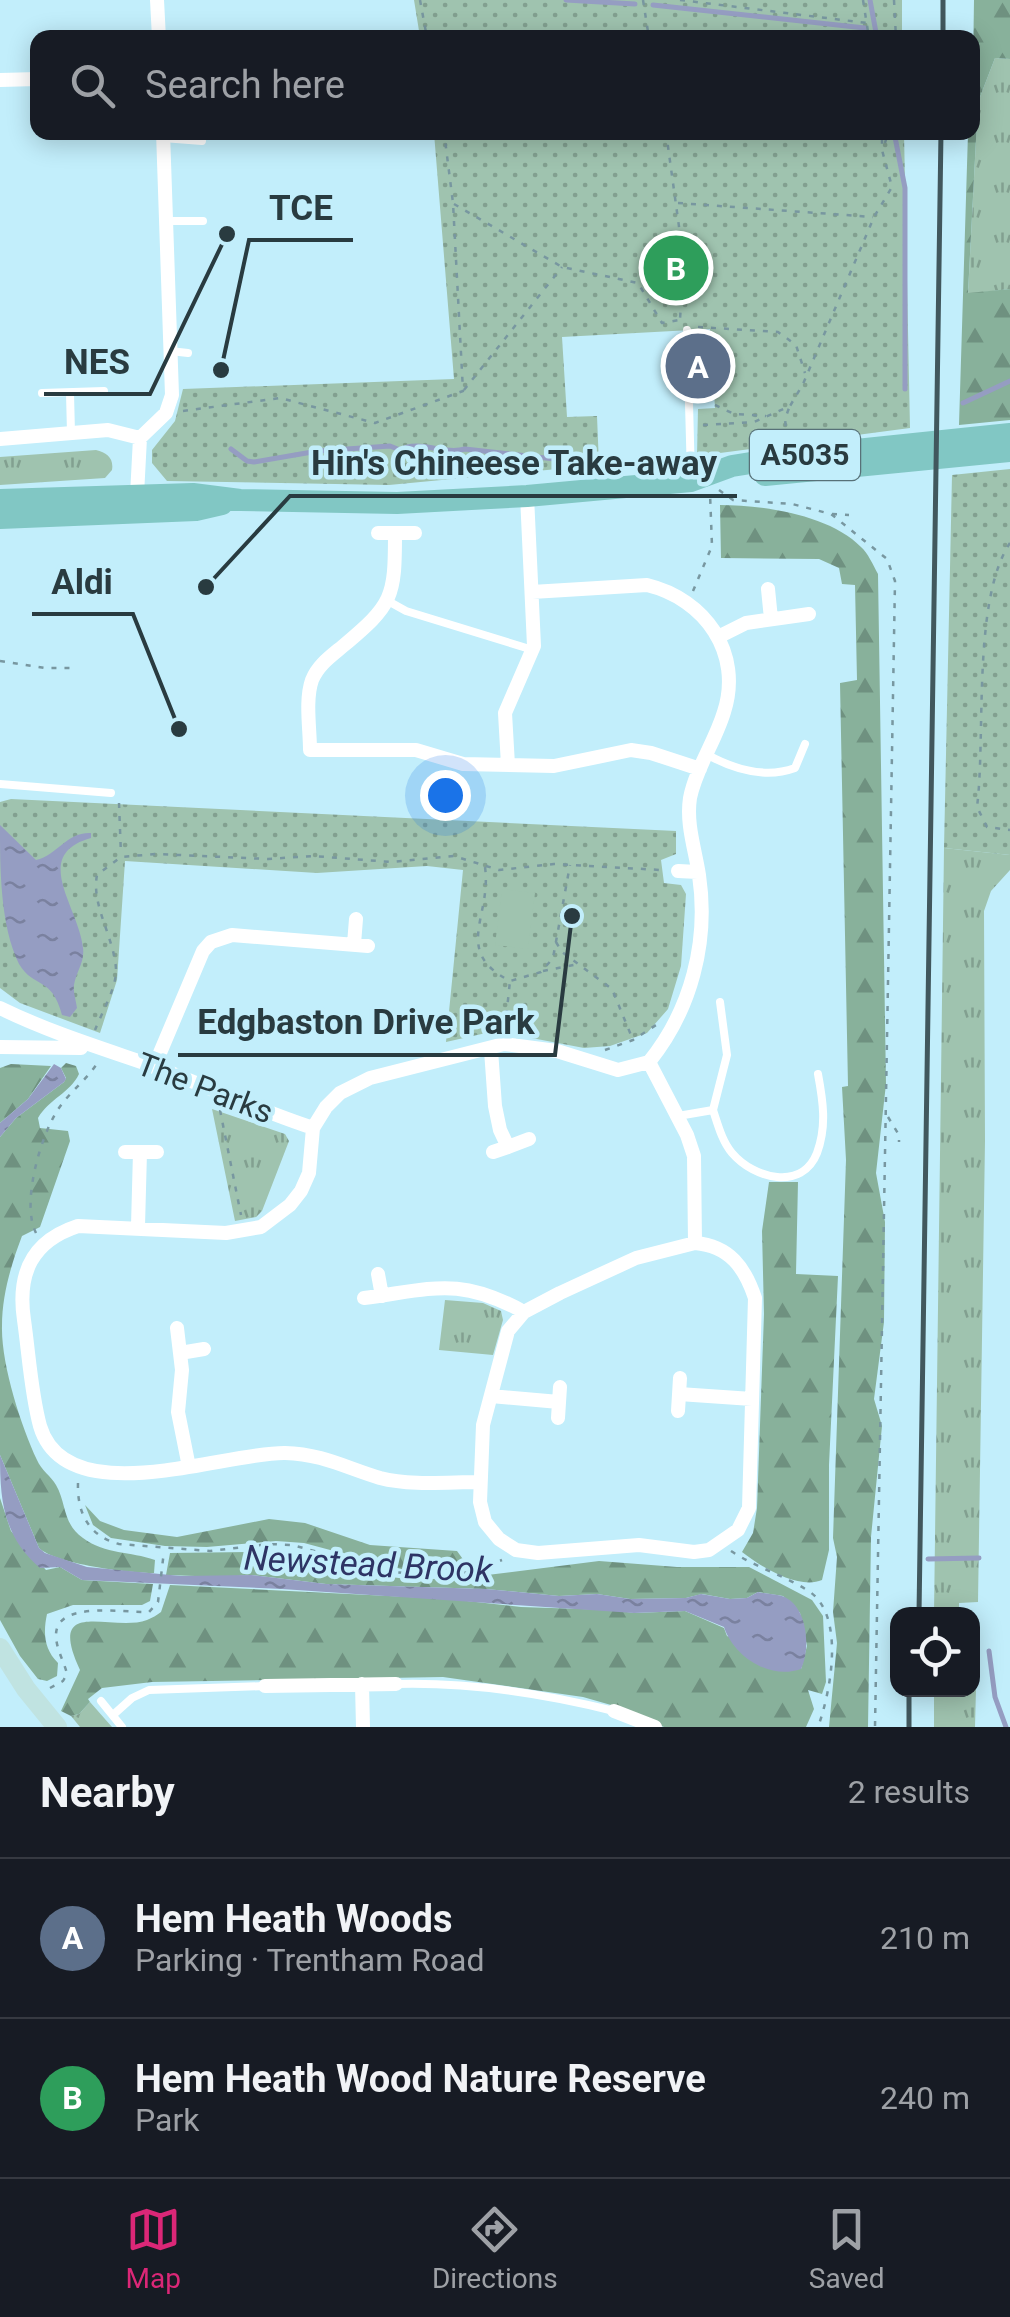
<!DOCTYPE html>
<html lang="en">
<head>
<meta charset="utf-8">
<style>
  :root { --surface:#171b24; --page:#20242c; --text:#f1f3f6; --muted:#9ea1a6; --line:#363941; --accent:#db2777 }
  body { margin:0; font-family:Roboto,sans-serif; background:var(--page); color:var(--text) }
  .controls { position:absolute; right:30px; bottom:30px; display:grid; overflow:hidden; border-radius:20px; box-shadow:0 5px 25px #0003 }
  .controls button { width:90px; height:90px; display:grid; place-items:center; padding:0; border:0; border-bottom:2px solid var(--line); background:var(--surface); color:var(--text); font:50px sans-serif }
  .you { position:absolute; left:445px; top:795px; width:35px; height:35px; margin:-25px; border:8px solid #fff; border-radius:50%; background:#1a73e8; box-shadow:0 0 0 15px #1a73e833 }
  .badge { display:grid; place-items:center; width:65px; height:65px; border-radius:50%; background:var(--accent); color:#fff; font-size:32px; font-weight:700 }
  .pin { position:absolute; translate:-50% -50%; border:5px solid #fff; box-shadow:0 2px 10px #0006 }
  .list { margin:0; padding:0; list-style:none }
  h2 { display:flex; justify-content:space-between; align-items:center; height:130px; margin:0; padding:0 40px; font-size:42px }
  h2 small { font-size:32px; font-weight:400; color:var(--muted) }
  .list li { display:grid; grid-template-columns:65px 1fr auto; gap:30px; align-items:center; box-sizing:border-box; height:160px; padding:0 40px; border-top:2px solid var(--line) }
  .list b { display:block; font-size:38px; white-space:nowrap }
  .list p { margin:0; font-size:32px; white-space:nowrap; color:var(--muted) }
  .list em { font-size:32px; font-style:normal; color:var(--muted) }
  .icon { flex:none; width:55px; height:55px; fill:none; stroke:currentColor; stroke-width:2; stroke-linecap:round; stroke-linejoin:round }
  .map { position:relative; flex:none; width:1010px; height:1727px; overflow:hidden }
  .search { position:absolute; background:var(--surface); box-shadow:0 5px 25px #0003; left:30px; right:30px; top:30px; height:110px; display:flex; align-items:center; gap:25px; box-sizing:border-box; padding:0 35px; border-radius:20px; color:var(--muted); font-size:38px }
  .sheet { height:450px; background:var(--surface) }
  nav { display:flex; justify-content:space-around; align-items:center; box-sizing:border-box; height:140px; border-top:2px solid var(--line); background:var(--surface); font-size:28px; color:var(--muted) }
  nav a { display:grid; justify-items:center; gap:5px }
  nav .on { color:var(--accent) }
  .map>svg:first-child { display:block }
  .grass { fill:url(#grass-tufts) }
  .forest { fill:url(#forest-firs) }
  .park { fill:url(#park-dots) }
  .pitch { fill:#9fc3af }
  .water { fill:url(#water-ripples) }
  .lines { fill:none; stroke-linecap:round; stroke-linejoin:round }
  .stream { stroke:#959dc2; stroke-width:5 }
  .path { stroke:#7897a0; stroke-width:2.5; stroke-dasharray:5 8; stroke-linecap:butt }
  .lane { stroke:#fff; stroke-width:8 }
  .street { stroke:#fff; stroke-width:14 }
  .secondary { stroke:#c0e3e1; stroke-width:20 }
  .primary { stroke:#81c7c4; stroke-width:22 }
  .rail { stroke:#41575d; stroke-width:5 }
  .labels { text-anchor:middle; stroke-width:9; stroke-linejoin:round; paint-order:stroke }
  .shield { fill:#c2eefb; stroke:#577178; stroke-width:2.5 }
  .shield-label { font-size:30px; font-weight:bold; fill:#293b40 }
  .street-label { font-size:32px; fill:#293b40; stroke:#c2eefb }
  .water-label { font-size:35px; font-style:italic; fill:#2e3465; stroke:#c2eefb }
  .leader { fill:none; stroke:#293b40; stroke-width:4 }
  .callout-dot { fill:#293b40; stroke:#c2eefb; stroke-width:4 }
  .callout-label { font-size:35px; text-anchor:middle; font-weight:bold; fill:#293b40; stroke:#c2eefb; stroke-width:9; stroke-linejoin:round; paint-order:stroke }
</style>
</head>
<body>
<div class="map">
<svg width="1010" height="1727" viewBox="0 0 1010 1727">
  <defs>
    <pattern id="grass-tufts" width="24" height="20" patternUnits="userSpaceOnUse" patternTransform="scale(2.5)"><rect width="24" height="20" fill="#9fc3af"/><path d="M3 7l-1-3M5 7V3M7 7l1-3M15 17l-1-3M17 17v-4M19 17l1-3" fill="none" stroke="#82a090"/></pattern>
    <pattern id="forest-firs" width="22" height="20" patternUnits="userSpaceOnUse" patternTransform="scale(2.5)"><rect width="22" height="20" fill="#88b19b"/><path d="M5 1l3.5 6h-7zM16 11l3.5 6h-7z" fill="#6f9180"/></pattern>
    <pattern id="park-dots" width="8" height="8" patternUnits="userSpaceOnUse" patternTransform="scale(2.5)"><rect width="8" height="8" fill="#9fc3af"/><path d="M2 2h.1M6 6h.1" fill="none" stroke="#82a090" stroke-width="1.8" stroke-linecap="round"/></pattern>
    <pattern id="water-ripples" width="26" height="14" patternUnits="userSpaceOnUse" patternTransform="scale(2.5)"><rect width="26" height="14" fill="#959dc2"/><path d="M2 4q2-2 4 0t4 0M15 11q2-2 4 0t4 0" fill="none" stroke="#7a819f"/></pattern>
  </defs>
  <rect width="100%" height="100%" fill="#c2eefb"/>
  <path class="grass" d="M 995,58 L 1010,59 L 1010,289 L 968,294 L 977,120 L 980,97 Z
    M 96,450 C 107,453 114,458 112,470 L 105,478 L 0,485 L 0,457 Z
    M 944,848 L 1010,855 L 1010,870 L 991,891 L 984,911 L 985,1141 L 978,1602 L 959,1603 L 959,1614 L 934,1614 Z
    M 212,1109 L 285,1134 L 289,1141 L 262,1211 L 256,1217 L 235,1221 Z
    M 445,1300 L 483,1303 L 501,1311 L 503,1320 L 493,1355 L 439,1350 Z
    M 977,1651 L 975,1727 L 934,1727 L 934,1690 L 972,1690 L 973,1652 Z
    M 90,1702 L 112,1727 L 80,1727 L 71,1716 L 79,1714 Z"/>
  <path class="forest" d="M 974,0 L 1010,0 L 1010,59 L 995,58 L 980,97 L 977,120 L 968,293 L 1010,289 L 1010,420 L 959,425 L 968,133 L 972,132 Z
    M 720,505 C 763,505 830,515 861,547 C 868,553 873,565 878,574 L 886,1084 L 876,1173 L 885,1222 L 884,1322 L 874,1399 L 882,1426 L 871,1537 L 868,1727 L 829,1727 L 837,1643 L 833,1612 L 837,1557 L 833,1538 L 846,1160 L 842,1087 L 848,1086 L 840,683 L 857,680 L 855,585 L 842,584 L 839,568 L 819,559 L 721,558 Z
    M 66,1063 L 76,1066 L 79,1074 C 70,1093 49,1099 38,1118 L 40,1128 L 68,1131 L 70,1141 L 40,1227 L 22,1236 C 11,1265 2,1295 2,1326 C 1,1364 21,1426 37,1460 C 41,1470 51,1476 56,1485 C 67,1504 62,1523 83,1538 C 106,1555 130,1551 155,1560 L 154,1573 C 128,1573 56,1564 39,1548 L 0,1455 L 0,1137 L 16,1118 L 64,1082 L 66,1078 L 61,1068 Z
    M 11,1064 L 51,1066 L 28,1099 L 0,1123 L 0,1068 Z
    M 769,1182 L 798,1182 L 796,1274 L 838,1276 L 829,1465 L 829,1550 L 822,1580 C 799,1590 761,1567 742,1552 L 753,1533 L 757,1508 L 764,1314 L 762,1231 Z
    M 0,1498 L 11,1531 L 46,1570 L 60,1567 L 82,1580 L 153,1584 L 150,1601 L 142,1605 L 73,1605 L 47,1614 C 43,1633 44,1649 58,1663 L 57,1676 L 47,1681 L 38,1679 L 20,1656 L 0,1620 Z
    M 85,1505 L 100,1521 L 124,1530 L 177,1537 L 269,1519 L 305,1523 L 370,1545 L 457,1551 L 465,1562 L 462,1569 L 405,1570 L 304,1543 L 276,1541 L 207,1547 L 165,1546 L 111,1538 L 93,1525 Z
    M 248,1552 L 301,1556 L 363,1573 L 413,1580 L 471,1577 L 599,1561 L 677,1567 L 749,1567 L 812,1600 L 823,1616 L 826,1682 L 822,1694 L 808,1690 L 814,1709 L 806,1727 L 664,1727 L 625,1709 L 583,1697 L 443,1677 L 152,1682 L 102,1688 L 88,1699 L 90,1702 L 79,1714 L 71,1716 L 61,1711 L 80,1670 C 45,1595 112,1633 147,1620 C 152,1618 157,1615 161,1612 L 170,1585 L 449,1599 L 521,1607 L 612,1610 L 634,1613 L 685,1611 L 724,1628 L 727,1636 L 801,1669 L 807,1646 L 800,1613 L 783,1596 L 758,1592 L 747,1598 L 730,1599 L 702,1594 L 686,1598 L 630,1599 L 597,1594 L 559,1596 L 486,1589 L 326,1584 L 251,1575 L 224,1577 L 166,1575 L 170,1553 Z"/>
  <path class="park" d="M 414,0 L 902,0 L 902,37 L 420,37 Z
    M 434,133 L 904,133 L 910,428 L 697,456 L 698,409 L 715,408 L 710,329 L 562,337 L 567,417 L 597,416 L 599,465 L 389,485 L 167,481 L 152,463 L 152,450 L 175,421 L 183,389 L 454,379 Z
    M 1010,469 L 1010,855 L 944,848 L 952,475 Z
    M 11,799 L 676,831 L 676,854 L 661,860 L 664,883 L 681,885 L 686,894 L 681,966 L 668,1009 L 647,1033 L 610,1046 L 584,1048 L 495,1031 L 446,1042 L 463,870 L 427,866 L 317,873 L 125,861 L 117,980 L 100,1033 L 20,1003 L 0,988 L 0,802 Z"/>
  <path class="pitch" d="M 502,889 L 535,893 L 528,949 L 495,945 Z"/>
  <path class="water" d="M 0,825 L 36,860 C 58,855 66,832 91,833 L 91,838 C 30,855 79,907 83,948 C 85,962 76,972 74,985 C 73,993 76,1000 77,1008 L 70,1017 L 62,1015 C 52,976 34,989 19,964 C 0,925 0,868 0,825 Z
    M 54,1064 L 61,1068 L 66,1079 L 64,1082 L 16,1118 L 0,1137 L 0,1123 L 28,1099 Z
    M 0,1455 L 39,1548 L 45,1553 L 87,1567 L 181,1576 L 251,1575 L 326,1584 L 486,1589 L 559,1596 L 597,1594 L 630,1599 L 686,1598 L 701,1594 L 730,1599 L 747,1598 L 758,1592 C 766,1594 775,1594 782,1596 C 808,1605 811,1649 801,1669 C 770,1680 734,1657 724,1627 L 685,1611 L 634,1613 L 282,1589 L 82,1580 L 60,1567 L 40,1568 C 3,1536 0,1500 0,1455 Z"/>
  <g class="lines">
    <path class="stream" d="M 566,0 L 635,4
      M 870,0 L 877,38
      M 653,5 L 865,28
      M 894,132 L 905,188 L 905,389
      M 963,403 L 1010,381
      M 231,449 L 247,461 L 254,462 L 318,451 L 390,446 L 400,450 C 419,439 443,455 465,449 L 590,463
      M 928,1559 L 979,1558
      M 989,1651 L 995,1697 L 1006,1727"/>
    <path class="path" d="M 420,0 L 427,38
      M 643,0 L 649,38
      M 680,0 L 867,23
      M 863,0 L 869,38
      M 894,0 L 896,38
      M 666,132 L 684,263 L 680,319
      M 885,143 L 888,132
      M 678,203 L 873,217
      M 454,204 L 562,267 L 638,283 L 662,323 L 679,320
      M 698,327 L 778,332 L 796,345 L 805,373
      M 464,390 L 562,267
      M 715,405 L 734,414 L 766,416
      M 183,411 L 280,398 L 375,423 L 463,391 L 453,203 L 444,132
      M 703,425 L 754,422 L 790,406 L 803,384 L 874,217 L 892,187 L 882,150 L 882,132
      M 787,439 L 785,419 L 789,408
      M 719,490 L 733,500 L 792,504 L 831,514 L 887,559 L 895,581 L 875,1727
      M 832,514 L 849,515
      M 1010,543 C 972,600 986,736 977,807 L 987,827 L 1010,830
      M 693,591 L 712,546 L 710,493
      M 0,661 L 45,668 L 76,668
      M 119,803 L 121,855
      M 485,867 C 492,917 452,951 510,981 L 541,972 L 553,958 L 570,865
      M 556,942 L 562,952 L 612,989 L 633,1040
      M 543,971 L 579,964
      M 505,1028 L 510,981
      M 95,1030 C 102,1012 117,987 116,969 C 114,937 91,905 97,875 L 121,857 L 156,854 L 268,859 L 313,856 L 391,862 L 454,856 L 499,870 L 554,864 L 661,870
      M 605,1050 L 633,1040 L 656,1025
      M 220,1110 L 241,1215
      M 888,1117 L 899,1135 L 899,1142
      M 36,1233 C 21,1204 40,1138 57,1111 C 68,1093 86,1081 98,1062
      M 78,1483 C 77,1512 88,1536 119,1544 L 210,1551 L 269,1544 L 292,1545 L 393,1572 L 431,1575 L 471,1572 L 502,1560
      M 731,1551 C 755,1567 783,1575 807,1590 C 846,1613 831,1691 818,1727
      M 50,1688 L 63,1681 L 67,1674 C 64,1661 56,1649 56,1635 C 56,1600 125,1613 149,1612 L 158,1602 L 164,1551"/>
    <path class="lane" d="M 163,138 L 202,141
      M 166,221 L 203,221
      M 687,330 L 691,477
      M 170,351 L 188,353
      M 42,393 L 104,391
      M 70,393 L 71,433
      M 388,601 L 406,611 L 533,650
      M 706,754 C 733,769 765,779 795,768 L 805,744
      M 0,784 L 111,793
      M 713,1110 L 727,1055 L 720,1002
      M 678,1116 L 713,1110 C 718,1125 722,1141 732,1153 C 754,1179 802,1191 817,1153 C 827,1126 823,1101 818,1074
      M 396,1684 C 470,1682 542,1693 614,1711
      M 101,1701 L 122,1727
      M 113,1715 L 132,1698 L 149,1690 L 265,1686"/>
    <path class="street" d="M 157,0 L 159,38
      M 0,80 L 38,79
      M 0,439 L 108,430 L 140,438
      M 137,495 L 140,438 L 166,413 L 172,395 L 163,132
      M 378,533 L 415,533
      M 395,533 C 395,598 393,604 343,646 C 331,656 318,665 312,680 C 305,700 310,729 310,750 L 416,750 L 463,764 L 554,766 L 631,750 L 651,753 L 700,769
      M 768,589 L 771,619
      M 532,592 L 647,585 C 705,599 743,653 724,712 C 715,742 696,768 690,798 C 686,824 695,849 699,875 C 709,942 691,1010 649,1062
      M 718,637 L 746,623 L 809,614
      M 508,765 L 505,713 L 534,646 L 527,496
      M 678,871 L 698,872
      M 354,944 L 356,919
      M 0,1008 C 49,1032 101,1048 153,1066 C 206,1086 258,1110 313,1128
      M 0,1047 L 81,1048
      M 491,1050 L 495,1106 L 500,1130 L 508,1147 L 529,1139
      M 649,1062 L 687,1135 L 694,1156 L 695,1243
      M 154,1067 L 203,951 L 211,942 L 232,935 L 368,946
      M 125,1152 L 157,1152
      M 493,1152 L 508,1147
      M 138,1226 L 140,1152
      M 695,1243 C 730,1246 745,1268 755,1298 L 749,1508 L 738,1530 L 709,1550 L 694,1552 L 639,1545 L 538,1553 L 516,1550 L 499,1539 L 485,1522 L 480,1502 L 483,1425 L 508,1331 L 524,1312 L 560,1293 L 636,1258 Z
      M 378,1274 L 382,1296
      M 364,1298 C 433,1289 459,1276 524,1312
      M 177,1328 L 182,1370 L 178,1412 L 189,1467
      M 180,1353 L 204,1349
      M 679,1394 L 752,1399
      M 491,1396 L 559,1402
      M 678,1411 L 680,1378
      M 558,1418 L 560,1387
      M 479,1482 C 448,1482 411,1486 380,1478 C 346,1468 323,1454 285,1453 C 224,1452 66,1514 40,1426 C 31,1393 29,1355 24,1320 C 17,1273 32,1241 78,1226 L 226,1233 L 261,1227 L 290,1205 L 301,1191 L 309,1173 L 313,1128 L 326,1107 L 340,1093 L 370,1078 L 504,1044 L 557,1051 L 618,1070 L 649,1062
      M 362,1684 L 363,1727
      M 265,1686 L 396,1684
      M 614,1711 L 655,1727"/>
    <path class="secondary" d="M 0,1648 L 26,1689 L 57,1727"/>
    <path class="primary" d="M 765,475 L 1010,451
      M 0,500 L 193,494 L 240,500 L 397,503 L 527,496 L 691,481 L 732,466 L 789,457 L 1010,434
      M 0,518 L 196,510 L 222,504"/>
    <path class="rail" d="M 943,38 L 943,0
      M 919,1614 L 941,132
      M 909,1727 L 909,1690"/>
  </g>
  <g class="labels">
    <rect class="shield" x="750" y="430" width="110" height="50" rx="8"/>
    <g class="shield-label">
      <text x="805" y="465">A5035</text>
    </g>
    <g class="street-label">
      <text transform="translate(205 1088) rotate(21)" y="11">The Parks</text>
    </g>
    <g class="water-label">
      <text transform="translate(368 1564) rotate(3)" y="12">Newstead Brook</text>
    </g>
  </g>
  <path class="leader" d="M221 370L249 240H353M227 234L150 394H44M206 587L290 496H737M179 729L133 614H32M572 916L555 1055H178"/>
  <g class="callout-dot">
    <circle cx="221" cy="370" r="10"/>
    <circle cx="227" cy="234" r="10"/>
    <circle cx="206" cy="587" r="10"/>
    <circle cx="179" cy="729" r="10"/>
    <circle cx="572" cy="916" r="10"/>
  </g>
  <g class="callout-label">
    <text x="301" y="220">TCE</text>
    <text x="97" y="374">NES</text>
    <text x="514" y="475">Hin's Chineese Take-away</text>
    <text x="82" y="594">Aldi</text>
    <text x="366" y="1034">Edgbaston Drive Park</text>
  </g>
</svg>
<div class="controls">
<button><svg class="icon" aria-label="locate" viewBox="0 0 24 24"><circle cx="12" cy="12" r="6"/><path d="M12 2v4M12 18v4M2 12h4M18 12h4"/></svg></button>
</div>
<div class="you"></div>
<div class="pin badge" style="left:698px;top:366px;background:#5c6f8a">A</div>
<div class="pin badge" style="left:676px;top:268px;background:#2e9e5b">B</div>
<div class="search"><svg class="icon" aria-label="search" viewBox="0 0 24 24"><circle cx="10" cy="10" r="6"/><path d="M15 15l6 6"/></svg>Search here</div>
</div>
<section class="sheet">
<h2>Nearby<small>2 results</small></h2>
<ul class="list">
<li><span class="badge" style="background:#5c6f8a">A</span><div><b>Hem Heath Woods</b><p>Parking · Trentham Road</p></div><em>210 m</em></li>
<li><span class="badge" style="background:#2e9e5b">B</span><div><b>Hem Heath Wood Nature Reserve</b><p>Park</p></div><em>240 m</em></li>
</ul>
</section>
<nav>
<a class="on"><svg class="icon" aria-label="map" viewBox="0 0 24 24"><path d="M3 6l6-2 6 2 6-2v14l-6 2-6-2-6 2zM9 4v14M15 6v14"/></svg>Map</a>
<a><svg class="icon" aria-label="directions" viewBox="0 0 24 24"><path d="M12 3l9 9-9 9-9-9zM9 14v-3h6M13 9l2 2-2 2"/></svg>Directions</a>
<a><svg class="icon" aria-label="saved" viewBox="0 0 24 24"><path d="M7 4h10v16l-5-4-5 4z"/></svg>Saved</a>
</nav>
</body>
</html>
